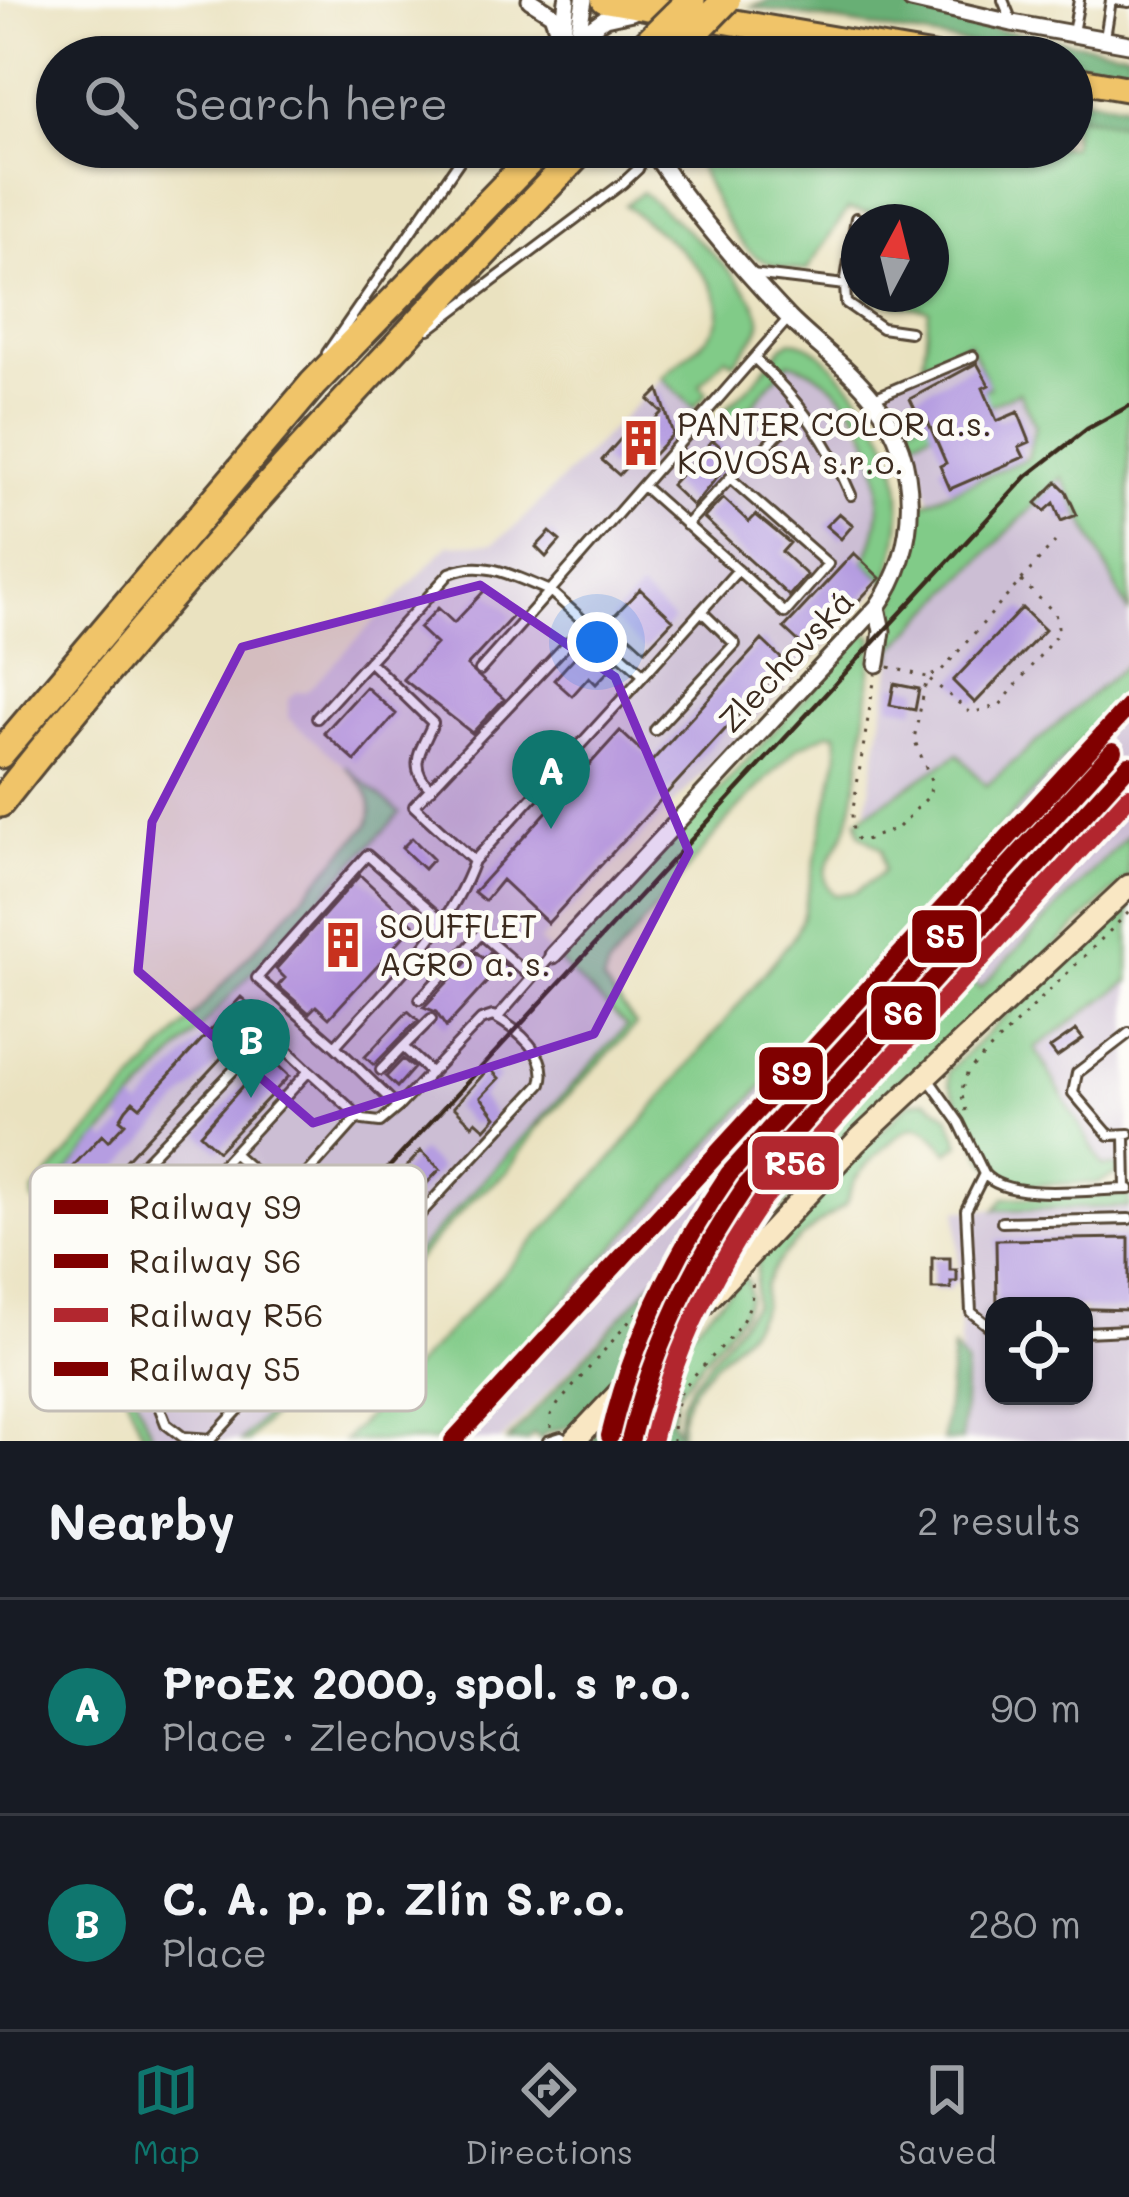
<!DOCTYPE html>
<html lang="en">
<head>
<meta charset="utf-8">
<style>
  :root { --surface:#171b24; --page:#20242c; --text:#f1f3f6; --muted:#9ea1a6; --line:#363941; --accent:#0f766e }
  body { margin:0; font-family:Mali,sans-serif; background:var(--page); color:var(--text) }
  .controls { position:absolute; right:36px; bottom:36px; display:grid; overflow:hidden; border-radius:24px; box-shadow:0 3px 9px #0004 }
  .controls button { width:108px; height:108px; display:grid; place-items:center; padding:0; border:0; border-bottom:3px solid var(--line); background:var(--surface); color:var(--text); font:60px sans-serif }
  .compass { position:absolute; left:841px; top:204px; width:108px; height:108px; border-radius:50%; background:var(--surface); box-shadow:0 3px 9px #0004; rotate:7deg }
  .you { position:absolute; left:597px; top:642px; width:42px; height:42px; margin:-30px; border:9px solid #fff; border-radius:50%; background:#1a73e8; box-shadow:0 0 0 18px #1a73e833 }
  .badge { display:grid; place-items:center; width:78px; height:78px; border-radius:50%; background:var(--accent); color:#fff; font-size:39px; font-weight:700 }
  .pin { position:absolute; translate:-50% -99px; filter:drop-shadow(0 3px 6px #0008) }
  .pin::after { content:''; position:absolute; top:63px; width:42px; height:36px; background:inherit; clip-path:polygon(0 0,100% 0,50% 100%) }
  .list { margin:0; padding:0; list-style:none }
  h2 { display:flex; justify-content:space-between; align-items:center; height:156px; margin:0; padding:0 48px; font-size:51px }
  h2 small { font-size:39px; font-weight:400; color:var(--muted) }
  .list li { display:grid; grid-template-columns:78px 1fr auto; gap:36px; align-items:center; box-sizing:border-box; height:216px; padding:0 48px; border-top:3px solid var(--line) }
  .list b { display:block; font-size:45px; white-space:nowrap }
  .list p { margin:0; font-size:39px; white-space:nowrap; color:var(--muted) }
  .list em { font-size:39px; font-style:normal; color:var(--muted) }
  .icon { flex:none; width:66px; height:66px; fill:none; stroke:currentColor; stroke-width:2; stroke-linecap:round; stroke-linejoin:round }
  .map { position:relative; flex:none; width:1129px; height:1441px; overflow:hidden }
  .search { position:absolute; background:var(--surface); box-shadow:0 3px 9px #0004; left:36px; right:36px; top:36px; height:132px; display:flex; align-items:center; gap:30px; box-sizing:border-box; padding:0 42px; border-radius:66px; color:var(--muted); font-size:45px }
  .sheet { height:588px; background:var(--surface) }
  nav { display:flex; justify-content:space-around; align-items:center; box-sizing:border-box; height:168px; border-top:3px solid var(--line); background:var(--surface); font-size:33px; color:var(--muted) }
  nav a { display:grid; justify-items:center; gap:6px }
  nav .on { color:var(--accent) }
  .map>svg:first-child { display:block }
  .industrial { fill:#ccbed4; fill-rule:evenodd }
  .green { fill:#81cb88; stroke:#5e7a53; stroke-width:3 }
  .forest { fill:#68af74; stroke:#526c49; stroke-width:3 }
  .building { fill:#b59de1 }
  .lines { fill:none; stroke-linecap:round; stroke-linejoin:round }
  .service-casing { stroke:#554636; stroke-width:14 }
  .minor-casing { stroke:#554636; stroke-width:21 }
  .secondary-casing { stroke:#554636; stroke-width:27 }
  .primary-casing { stroke:#554636; stroke-width:30 }
  .motorway-casing { stroke:#554636; stroke-width:33 }
  .path { stroke:#554636; stroke-width:3; stroke-dasharray:3 9; stroke-linecap:butt }
  .service { stroke:#fff; stroke-width:8 }
  .minor { stroke:#fff; stroke-width:15 }
  .secondary { stroke:#f9e7c3; stroke-width:21 }
  .primary { stroke:#f0c469; stroke-width:24 }
  .motorway { stroke:#f0c469; stroke-width:27 }
  .rail { stroke:#3b2a1e; stroke-width:4.5 }
  .motorway-bridge-casing { stroke:#554636; stroke-width:33; stroke-linecap:butt }
  .motorway-bridge { stroke:#f0c469; stroke-width:27 }
  .rail-1-casing { stroke:#fdfcf7; stroke-width:27 }
  .rail-2-casing { stroke:#fdfcf7; stroke-width:27 }
  .rail-3-casing { stroke:#fdfcf7; stroke-width:27 }
  .rail-4-casing { stroke:#fdfcf7; stroke-width:27 }
  .rail-1 { stroke:#800000; stroke-width:18 }
  .rail-2 { stroke:#800000; stroke-width:18 }
  .rail-3 { stroke:#b2272f; stroke-width:18 }
  .rail-4 { stroke:#800000; stroke-width:18 }
  .marked { fill:#7b2cbf; fill-opacity:0.2; stroke:#7b2cbf; stroke-width:9; stroke-linejoin:round }
  .labels { text-anchor:middle; stroke-width:10; stroke-linejoin:round; paint-order:stroke }
  .poi-label { font-size:33px; fill:#3b2a1e; stroke:#fdfcf7; text-anchor:start }
  .street-label { font-size:33px; fill:#3b2a1e; stroke:#fdfcf7 }
  .key { fill:#fdfcf7; stroke:#c3bdb6; stroke-width:3 }
  .key-label { font-size:33px; fill:#3b2a1e }
  .line-badge { stroke:#fdfcf7; stroke-width:4.5 }
  .badge-label { font-size:33px; text-anchor:middle; font-weight:bold; fill:#fff }
</style>
</head>
<body>
<div class="map">
<svg width="1129" height="1441" viewBox="0 0 1129 1441">
  <rect width="100%" height="100%" fill="#fdfcf7"/>
  <filter id="ink" filterUnits="userSpaceOnUse"><feTurbulence type="fractalNoise" baseFrequency=".00833" numOctaves="2"/><feDisplacementMap in="SourceGraphic" scale="24" xChannelSelector="R" yChannelSelector="G"/><feConvolveMatrix kernelMatrix="1 2 1 2 8 2 1 2 1" color-interpolation-filters="sRGB"/></filter>
  <filter id="wash" filterUnits="userSpaceOnUse"><feTurbulence type="fractalNoise" baseFrequency=".004" numOctaves="4" result="noise"/><feDisplacementMap in="SourceGraphic" scale="48" xChannelSelector="R" yChannelSelector="G"/><feGaussianBlur stdDeviation="2.7" result="paint"/><feColorMatrix in="noise" values="0 0 0 0 0 0 0 0 0 0 0 0 0 0 0 0 0 1.4 0 .05"/><feComposite in="paint" operator="in"/></filter>
  <g filter="url(#wash)">
    <rect width="100%" height="100%" fill="#eae2c0"/>
    <path class="industrial" d="M 969,342 L 989,387 L 909,424 L 884,382 Z
      M 789,362 L 810,369 L 842,396 L 876,454 L 882,495 L 878,536 L 864,563 L 881,581 L 875,592 L 807,667 L 539,942 L 627,1025 L 241,1441 L 154,1441 L 51,1190 L 399,813 L 288,718 L 288,698 L 296,692 L 307,691 L 448,545 L 493,543 L 517,525 L 662,378 L 725,436 Z
      M 1019,392 L 1041,439 L 993,490 L 934,520 L 915,439 Z
      M 1062,477 L 1129,615 L 1129,662 L 986,786 L 958,753 L 866,813 L 894,649 Z
      M 1129,688 L 1129,834 L 980,988 L 922,1014 L 754,1192 L 707,1264 L 683,1312 L 652,1391 L 640,1441 L 619,1441 L 639,1367 L 664,1303 L 703,1228 L 501,1441 L 436,1441 Z
      M 1129,981 L 1129,1166 L 1104,1167 L 1035,1048 Z
      M 1129,1207 L 1129,1441 L 962,1441 L 957,1210 ZM 994,1306 L 1084,1306 L 1084,1396 L 994,1396 Z"/>
    <path class="green" d="M 1072,115 L 1129,125 L 1129,613 L 1062,477 L 894,648 L 891,660 L 886,656 L 886,644 L 920,505 L 1028,458 L 1035,425 L 1019,392 L 915,439 L 909,424 L 989,387 L 969,342 L 923,363 L 929,310 L 867,299 L 868,294 L 931,294 L 931,222 L 878,222 L 878,215 L 848,209 L 806,271 C 791,269 774,267 760,259 C 730,242 704,179 691,147 L 1072,147 Z
      M 642,192 C 668,215 766,291 760,324 C 757,337 742,352 734,363 L 726,357 L 700,385 L 707,393 L 694,408 L 662,378 C 677,362 697,350 711,333 C 747,289 654,230 625,205 Z
      M 791,341 C 813,342 829,361 843,377 C 904,441 912,500 887,582 L 864,563 C 900,492 872,387 789,362 L 725,436 L 711,423 L 755,381 L 782,347 Z
      M 865,633 L 873,637 C 867,700 864,766 847,827 C 840,849 810,873 835,895 L 856,892 L 884,871 L 882,849 L 860,834 L 857,820 L 958,754 L 986,786 L 1129,662 L 1129,688 L 436,1441 L 344,1441 L 611,1160 L 793,938 L 802,919 L 838,756 L 836,733 L 828,733 L 797,748 L 729,818 L 608,967 L 603,982 L 636,1025 L 537,1128 L 506,1173 L 474,1198 L 248,1441 L 241,1441 L 627,1026 L 559,962 Z
      M 345,766 L 400,813 L 51,1189 L 154,1441 L 146,1441 L 91,1312 L 74,1296 L 68,1248 L 33,1199 L 34,1191 L 368,825 C 378,798 363,785 345,766 Z
      M 1129,834 L 1129,876 L 690,1296 C 750,1185 833,1103 918,1011 L 922,1013 L 959,973 L 980,988 Z
      M 1129,896 L 1129,981 L 1035,1048 L 1103,1166 L 1120,1166 L 1118,1173 L 1098,1183 L 1017,1185 L 1004,1181 L 984,1159 L 949,1083 L 948,1071 Z
      M 926,1100 L 948,1115 L 960,1144 L 948,1152 C 940,1143 929,1129 917,1127 C 902,1126 866,1165 856,1178 C 851,1185 849,1196 845,1205 C 818,1223 779,1250 766,1283 C 762,1291 765,1302 761,1310 C 742,1351 677,1377 681,1433 L 677,1433 L 681,1404 L 690,1386 L 754,1305 L 758,1256 L 909,1103 Z
      M 1129,1195 L 1129,1207 L 995,1210 L 1004,1198 Z
      M 743,1277 L 748,1281 L 749,1297 L 743,1312 L 679,1391 L 679,1377 L 668,1372 L 656,1378 L 664,1358 Z"/>
    <path class="forest" d="M 771,0 L 889,1 L 993,29 L 1129,52 L 1129,71 L 1072,61 L 1072,57 L 1047,57 L 752,7 Z
      M 769,45 L 847,57 L 757,57 L 759,46 Z
      M 1072,96 L 1129,105 L 1129,125 L 1072,115 Z
      M 705,1225 L 666,1295 L 643,1351 L 576,1425 L 544,1434 L 541,1440 L 534,1434 L 527,1441 L 507,1441 Z
      M 953,1348 L 966,1364 L 962,1441 L 943,1441 Z
      M 668,1372 L 679,1377 L 672,1421 L 682,1441 L 640,1441 L 656,1378 Z
      M 635,1393 L 619,1441 L 589,1441 Z"/>
    <g id="blocks">
      <path class="building" d="M 977,363 L 989,385 L 983,388 L 997,421 L 1018,412 L 1030,442 L 1019,447 L 1024,457 L 950,489 L 940,466 L 946,463 L 925,415 L 919,418 L 910,399 Z
        M 659,390 L 673,434 L 654,454 L 645,447 L 619,475 L 602,460 L 632,426 L 641,434 L 662,412 L 649,400 Z
        M 713,440 L 733,458 L 693,506 L 671,485 Z
        M 1057,482 L 1066,491 L 1077,515 L 1061,521 L 1054,503 L 1045,511 L 1036,503 Z
        M 723,498 L 749,522 L 756,515 L 790,543 L 782,552 L 807,575 L 789,596 L 704,518 Z
        M 839,513 L 853,525 L 841,539 L 826,526 Z
        M 550,532 L 560,541 L 546,557 L 536,547 Z
        M 854,553 L 880,578 L 810,652 L 784,628 Z
        M 640,589 L 673,620 L 645,650 L 611,619 Z
        M 485,590 L 513,616 L 467,666 L 504,699 L 472,733 L 403,679 L 436,644 L 419,628 L 438,608 L 454,623 Z
        M 1022,608 L 1045,630 L 975,703 L 953,681 Z
        M 591,639 L 617,662 L 596,684 L 589,677 L 572,696 L 554,680 Z
        M 762,640 L 786,663 L 548,923 L 502,880 L 485,901 L 474,892 L 620,731 L 652,761 Z
        M 894,684 L 919,689 L 915,710 L 890,705 Z
        M 366,687 L 396,714 L 355,761 L 324,733 Z
        M 412,838 L 433,859 L 424,869 L 402,848 Z
        M 360,875 L 414,925 L 329,1018 L 316,1006 L 309,1013 L 278,986 L 285,978 L 276,969 Z
        M 476,952 L 484,959 L 490,952 L 513,972 L 506,980 L 497,971 L 446,1027 L 436,1012 L 424,1007 Z
        M 241,997 L 261,1015 L 66,1225 L 51,1190 L 102,1135 L 108,1141 L 125,1123 L 120,1119 L 126,1109 L 133,1101 L 140,1107 Z
        M 408,1011 L 418,1020 L 374,1065 L 365,1057 Z
        M 1076,1030 L 1083,1039 L 1057,1057 L 1050,1048 Z
        M 269,1057 L 289,1076 L 218,1151 L 200,1134 Z
        M 403,1059 L 414,1068 L 397,1087 L 386,1077 Z
        M 489,1068 L 499,1078 L 481,1097 L 496,1117 L 485,1129 L 476,1121 L 472,1125 L 454,1107 Z
        M 421,1151 L 440,1169 L 372,1243 L 353,1226 Z
        M 1129,1238 L 1129,1310 L 997,1306 L 996,1240 Z
        M 932,1258 L 950,1258 L 950,1270 L 957,1270 L 957,1282 L 951,1282 L 951,1289 L 932,1289 Z"/>
    </g>
  </g>
  <g filter="url(#ink)">
    <use href="#blocks" fill-opacity="0" stroke="#554636" stroke-width="3"/>
    <g class="lines">
      <defs>
        <path id="service" d="M 1003,0 L 1012,22
          M 1114,0 L 1129,2
          M 1073,33 L 1079,0
          M 1105,38 L 1111,0
          M 752,274 L 845,285 L 856,218
          M 845,285 L 846,303 L 882,328 L 910,332
          M 429,329 L 623,183 L 638,169 L 647,147
          M 327,353 L 469,147
          M 755,359 C 797,398 829,442 851,495
          M 874,398 L 973,356
          M 765,448 L 802,410
          M 643,486 L 738,570 L 644,675 L 550,591 L 788,319
          M 686,525 L 730,478 L 828,564 L 785,613 L 738,570
          M 586,624 L 414,806 L 474,861 L 644,675
          M 369,661 L 433,723 C 421,751 406,766 431,789
          M 317,718 L 450,573 C 485,558 517,578 550,591 L 480,670
          M 655,730 L 735,644 L 701,611
          M 420,999 L 481,934 L 532,978
          M 498,1017 L 552,955
          M 1129,1033 L 1077,1073 L 1073,1093 L 1109,1135 L 1129,1134
          M 335,1046 L 257,978 L 367,855 L 444,922
          M 381,1070 L 403,1047
          M 309,1071 L 363,1120 L 380,1122 L 398,1107
          M 431,1073 L 403,1047 L 431,1019
          M 927,1077 L 959,1122 L 984,1174 C 1008,1202 1092,1189 1129,1189
          M 359,1116 L 292,1191 L 375,1264
          M 1125,1137 L 1126,1189
          M 233,1153 L 259,1176 L 275,1176 L 292,1191
          M 984,1174 L 966,1210 L 971,1312 L 994,1330
          M 1002,1222 L 1129,1219
          M 111,1285 L 90,1235 L 90,1219 L 258,1045 L 267,1040 L 279,1043 L 309,1071 L 111,1285 L 166,1424 L 183,1437 L 211,1439 L 541,1084 C 550,1055 517,1029 493,1016 L 481,1020 L 398,1107 L 335,1046 C 385,989 448,934 474,861
          M 1084,1332 L 1129,1330
          M 548,1441 L 561,1437 L 567,1441"/>
        <path id="minor" d="M 530,0 L 552,14 L 558,31
          M 911,0 L 1012,23 L 1129,44
          M 577,38 L 605,18 L 632,12
          M 560,57 L 567,0
          M 574,57 L 584,0
          M 877,607 L 882,631 L 877,664
          M 553,955 L 877,607 C 920,546 921,462 875,401 C 851,369 817,346 789,318 C 739,265 689,208 650,147"/>
        <path id="secondary" d="M 574,1441 L 856,1142 L 1129,886"/>
        <path id="primary" d="M 604,0 L 936,57
          M 1072,79 L 1129,89"/>
        <path id="motorway" d="M 0,754 L 313,384 L 543,147
          M 0,803 C 182,572 382,359 585,147"/>
      </defs>
      <use href="#service" class="service-casing"/>
      <use href="#minor" class="minor-casing"/>
      <use href="#secondary" class="secondary-casing"/>
      <use href="#primary" class="primary-casing"/>
      <use href="#motorway" class="motorway-casing"/>
      <path class="path" d="M 950,44 L 1025,57
        M 1021,581 L 1055,613 L 1059,632 L 1000,705 L 971,713 L 927,677 L 940,672 L 1055,542
        M 877,664 L 927,677 L 914,739 L 931,780 L 930,795 L 898,828 L 860,842 L 853,834 L 852,815 Z
        M 966,1111 L 961,1092 L 968,1071 L 1129,912
        M 551,1428 L 551,1415 L 558,1404 L 665,1280
        M 673,1441 C 673,1422 674,1400 686,1385 C 711,1353 757,1325 752,1281"/>
      <use href="#service" class="service"/>
      <use href="#minor" class="minor"/>
      <use href="#secondary" class="secondary"/>
      <use href="#primary" class="primary"/>
      <use href="#motorway" class="motorway"/>
      <path class="rail" d="M 175,1399 L 1027,476 L 1087,429 L 1129,406"/>
      <defs>
        <path id="motorway-bridge" d="M 633,57 L 691,0
          M 671,57 L 726,0"/>
      </defs>
      <use href="#motorway-bridge" class="motorway-bridge-casing"/>
      <use href="#motorway-bridge" class="motorway-bridge"/>
      <defs>
        <path id="rail-1" d="M 453,1441 L 1129,706"/>
        <path id="rail-2" d="M 630,1441 C 653,1347 692,1265 746,1186 L 1129,765"/>
        <path id="rail-3" d="M 652,1441 C 673,1352 711,1274 763,1199 L 1129,796"/>
        <path id="rail-4" d="M 610,1436 C 633,1340 673,1256 729,1174 L 1113,751"/>
      </defs>
      <use href="#rail-1" class="rail-1-casing"/>
      <use href="#rail-2" class="rail-2-casing"/>
      <use href="#rail-3" class="rail-3-casing"/>
      <use href="#rail-4" class="rail-4-casing"/>
      <use href="#rail-1" class="rail-1"/>
      <use href="#rail-2" class="rail-2"/>
      <use href="#rail-3" class="rail-3"/>
      <use href="#rail-4" class="rail-4"/>
    </g>
  </g>
  <path class="marked" d="M 480,585 L 615,677 L 689,852 L 594,1034 L 313,1123 L 138,971 L 152,822 L 242,647 Z"/>
  <defs>
    <symbol id="building-bare" viewBox="-9 -9 18 18"><path d="M-4-6H4V6H1V3H-1V6H-4ZM-2.5-4.3h1.7v1.8h-1.7ZM.8-4.3h1.7v1.8H.8ZM-2.5-1h1.7V.8h-1.7ZM.8-1h1.7V.8H.8Z" fill="#c8321e" stroke="#fdfcf7" stroke-width="2.5" paint-order="stroke"/></symbol>
  </defs>
  <g fill-rule="evenodd">
    <use href="#building-bare" x="608" y="410" width="66" height="66"/>
    <use href="#building-bare" x="310" y="912" width="66" height="66"/>
  </g>
  <g class="labels">
    <g class="poi-label">
      <text x="677" y="436">PANTER COLOR a.s.<tspan x="677" dy="38">KOVOSA s.r.o.</tspan></text>
      <text x="379" y="938">SOUFFLET<tspan x="379" dy="38">AGRO a. s.</tspan></text>
    </g>
    <g class="street-label">
      <text transform="translate(786 661) rotate(-47)" y="12">Zlechovská</text>
    </g>
  </g>
  <rect x="30" y="1165" width="396" height="246" rx="18" class="key"/>
  <rect x="54" y="1200" width="54" height="14" fill="#800000"/>
  <rect x="54" y="1254" width="54" height="14" fill="#800000"/>
  <rect x="54" y="1308" width="54" height="14" fill="#b2272f"/>
  <rect x="54" y="1362" width="54" height="14" fill="#800000"/>
  <g class="key-label">
    <text x="129" y="1219">Railway S9</text>
    <text x="129" y="1273">Railway S6</text>
    <text x="129" y="1327">Railway R56</text>
    <text x="129" y="1381">Railway S5</text>
  </g>
  <g class="line-badge">
    <rect x="910" y="908" width="69" height="57" rx="12" fill="#800000"/>
    <rect x="869" y="984" width="69" height="58" rx="12" fill="#800000"/>
    <rect x="757" y="1045" width="68" height="57" rx="12" fill="#800000"/>
    <rect x="750" y="1134" width="91" height="58" rx="12" fill="#b2272f"/>
  </g>
  <g class="badge-label">
    <text x="945" y="948">S5</text>
    <text x="903" y="1025">S6</text>
    <text x="791" y="1085">S9</text>
    <text x="795" y="1175">R56</text>
  </g>
</svg>
<div class="controls">
<button><svg class="icon" aria-label="locate" viewBox="0 0 24 24"><circle cx="12" cy="12" r="6"/><path d="M12 2v4M12 18v4M2 12h4M18 12h4"/></svg></button>
</div>
<svg class="compass" viewBox="-18 -18 36 36"><path d="M0-13l5 13h-10z" fill="#e53935"/><path d="M0 13l5-13h-10z" fill="#9ea1a6"/></svg>
<div class="you"></div>
<div class="pin badge" style="left:551px;top:829px">A</div>
<div class="pin badge" style="left:251px;top:1098px">B</div>
<div class="search"><svg class="icon" aria-label="search" viewBox="0 0 24 24"><circle cx="10" cy="10" r="6"/><path d="M15 15l6 6"/></svg>Search here</div>
</div>
<section class="sheet">
<h2>Nearby<small>2 results</small></h2>
<ul class="list">
<li><span class="badge">A</span><div><b>ProEx 2000, spol. s r.o.</b><p>Place · Zlechovská</p></div><em>90 m</em></li>
<li><span class="badge">B</span><div><b>C. A. p. p. Zlín S.r.o.</b><p>Place</p></div><em>280 m</em></li>
</ul>
</section>
<nav>
<a class="on"><svg class="icon" aria-label="map" viewBox="0 0 24 24"><path d="M3 6l6-2 6 2 6-2v14l-6 2-6-2-6 2zM9 4v14M15 6v14"/></svg>Map</a>
<a><svg class="icon" aria-label="directions" viewBox="0 0 24 24"><path d="M12 3l9 9-9 9-9-9zM9 14v-3h6M13 9l2 2-2 2"/></svg>Directions</a>
<a><svg class="icon" aria-label="saved" viewBox="0 0 24 24"><path d="M7 4h10v16l-5-4-5 4z"/></svg>Saved</a>
</nav>
</body>
</html>
